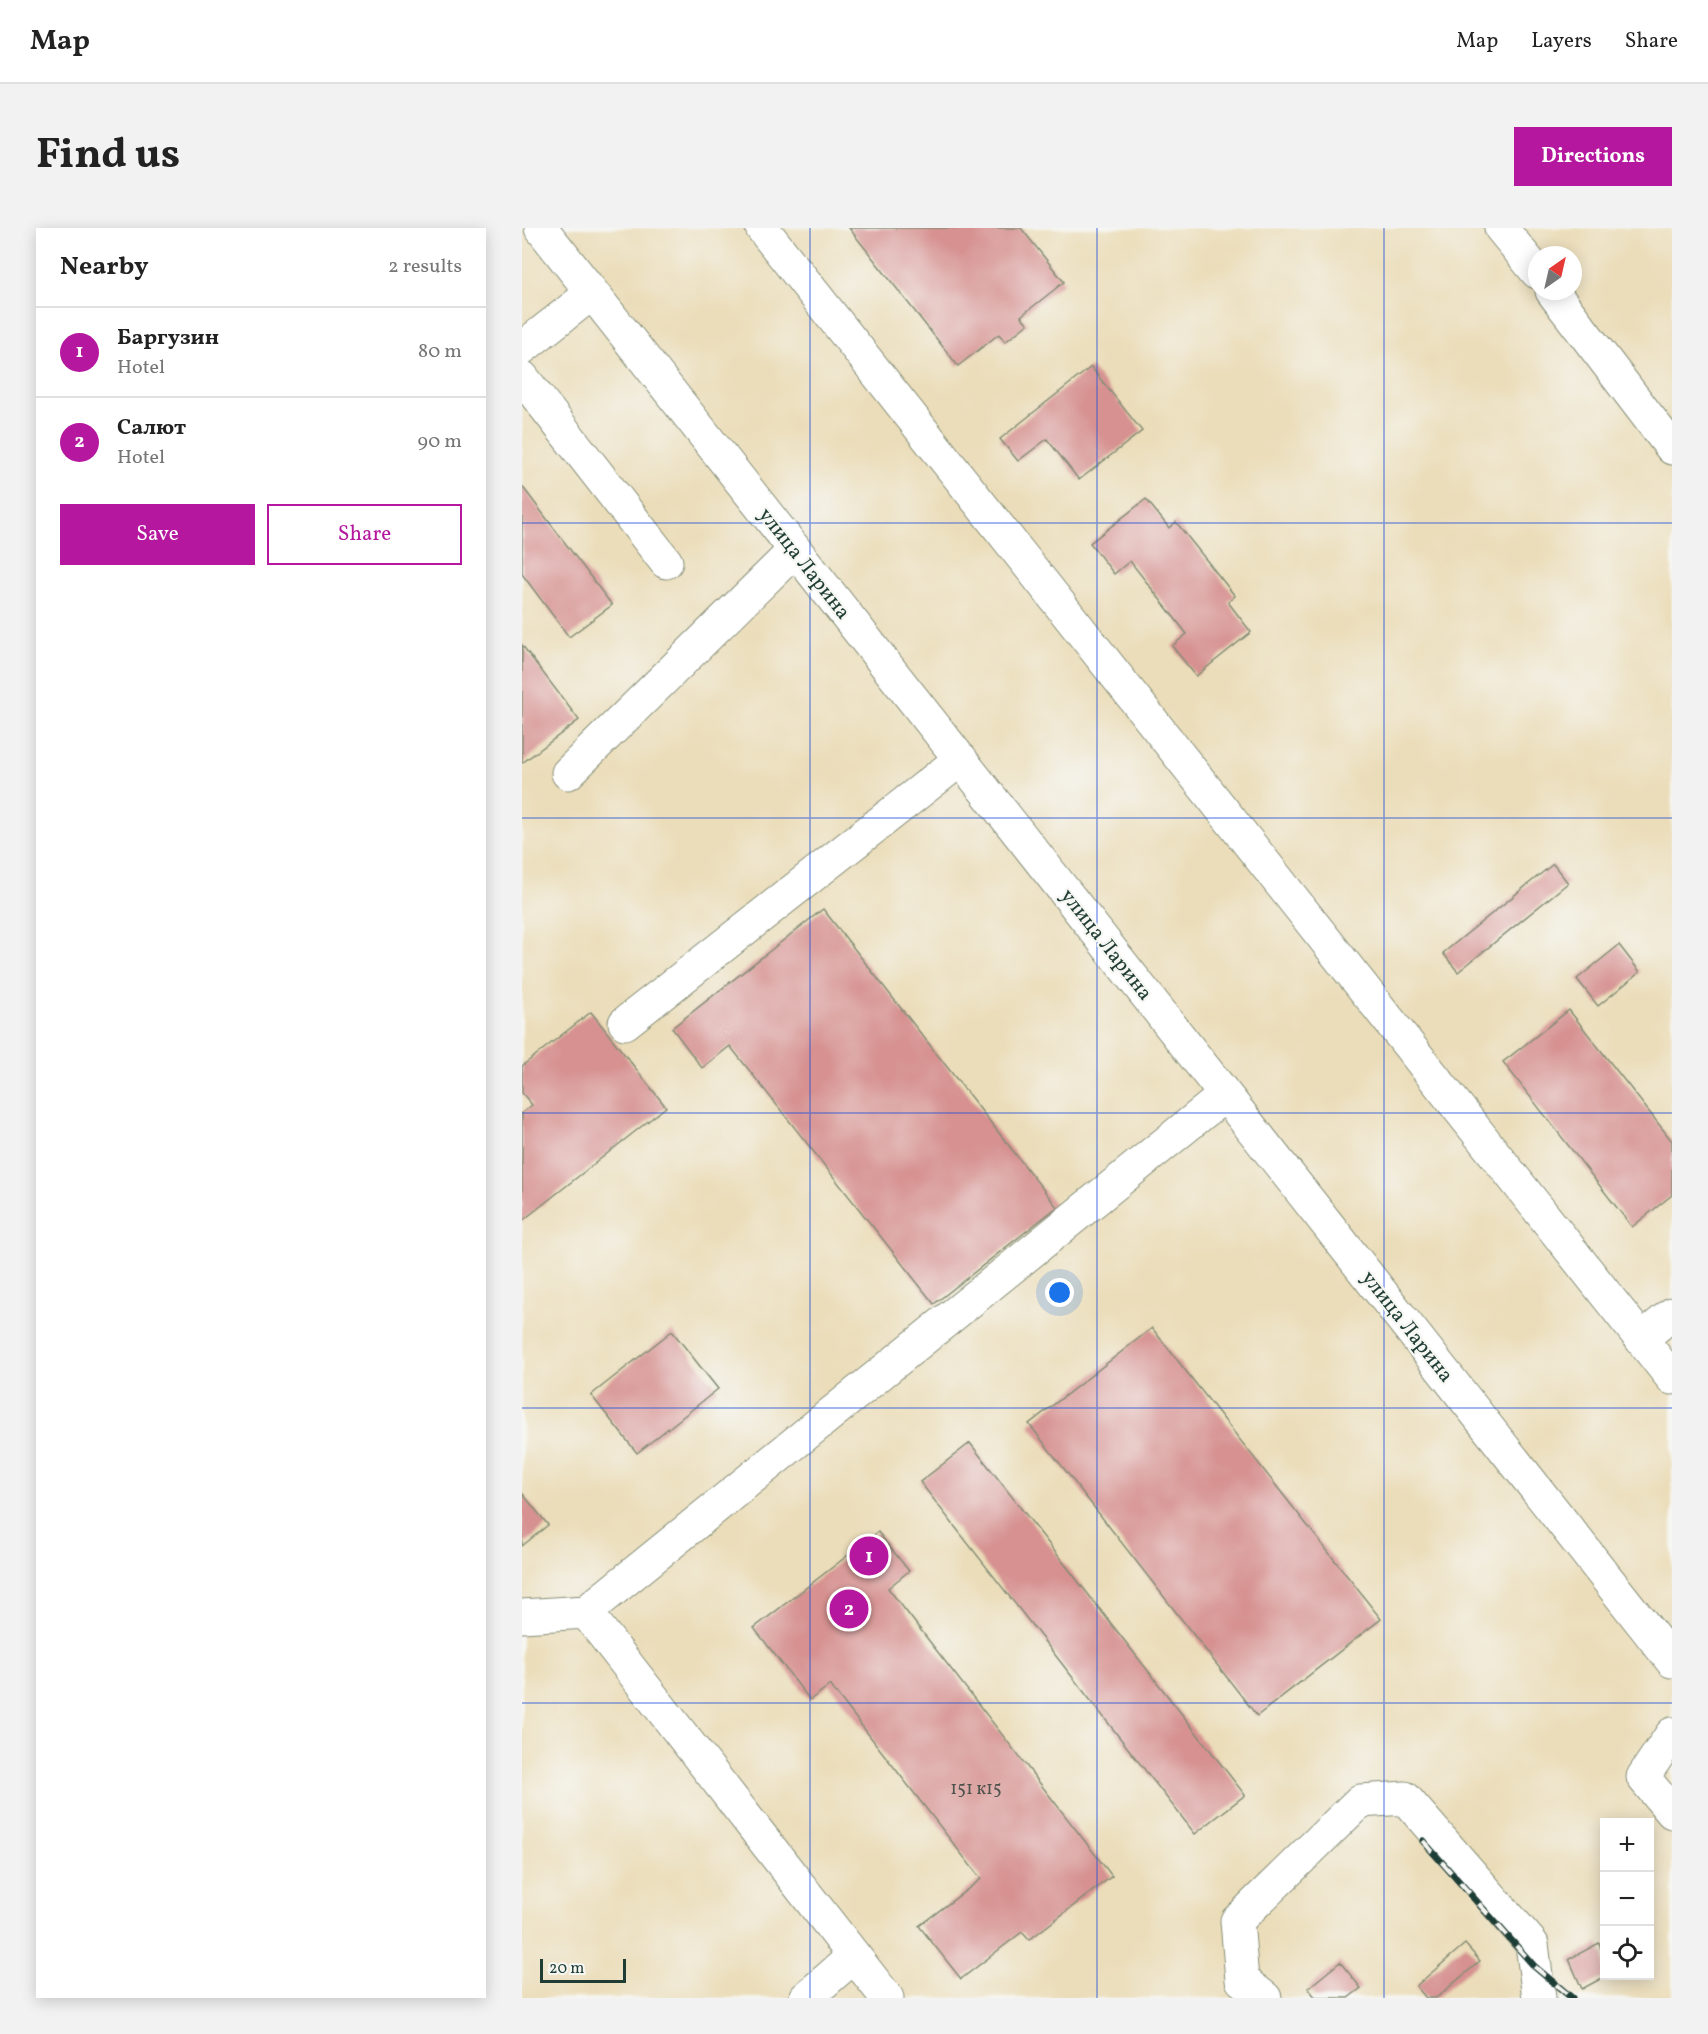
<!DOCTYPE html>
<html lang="en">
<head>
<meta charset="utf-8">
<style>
  :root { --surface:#fff; --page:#f2f2f2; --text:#222; --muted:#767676; --line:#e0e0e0; --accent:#b5179e }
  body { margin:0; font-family:Vollkorn,serif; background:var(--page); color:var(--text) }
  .controls { position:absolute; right:18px; bottom:18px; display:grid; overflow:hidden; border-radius:0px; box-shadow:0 3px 15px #0003 }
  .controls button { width:54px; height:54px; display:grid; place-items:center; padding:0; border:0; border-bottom:2px solid var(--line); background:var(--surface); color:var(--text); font:30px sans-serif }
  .compass { position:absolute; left:1006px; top:18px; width:54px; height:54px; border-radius:50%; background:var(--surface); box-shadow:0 3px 15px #0003; rotate:34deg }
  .scale { position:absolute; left:18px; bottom:15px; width:86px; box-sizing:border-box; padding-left:6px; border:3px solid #1f3d34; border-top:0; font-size:16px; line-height:21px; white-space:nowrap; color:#1f3d34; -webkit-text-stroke:4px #f6f6f2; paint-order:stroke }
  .you { position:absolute; left:538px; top:1065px; width:21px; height:21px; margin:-15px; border:4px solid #fff; border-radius:50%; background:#1a73e8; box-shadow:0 0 0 9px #1a73e833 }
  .badge { display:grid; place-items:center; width:39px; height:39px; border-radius:50%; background:var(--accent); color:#fff; font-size:20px; font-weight:700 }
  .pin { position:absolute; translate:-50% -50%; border:3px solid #fff; box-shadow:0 2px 6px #0006 }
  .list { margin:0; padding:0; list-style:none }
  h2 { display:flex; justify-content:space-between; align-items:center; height:78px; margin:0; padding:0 24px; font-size:26px }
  h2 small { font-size:20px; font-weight:400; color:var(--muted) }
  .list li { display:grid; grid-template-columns:39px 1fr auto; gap:18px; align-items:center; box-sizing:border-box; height:90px; padding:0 24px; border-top:2px solid var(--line) }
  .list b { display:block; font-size:22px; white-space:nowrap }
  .list p { margin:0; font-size:20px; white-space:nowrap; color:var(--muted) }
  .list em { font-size:20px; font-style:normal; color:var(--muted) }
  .actions { display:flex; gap:12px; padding:18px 24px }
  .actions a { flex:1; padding:14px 0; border:2px solid var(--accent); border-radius:0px; text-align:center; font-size:21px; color:var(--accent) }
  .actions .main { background:var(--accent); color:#fff }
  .icon { flex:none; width:33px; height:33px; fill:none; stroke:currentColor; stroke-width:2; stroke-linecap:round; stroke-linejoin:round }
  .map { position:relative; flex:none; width:1150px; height:1770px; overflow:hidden; border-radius:0px }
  header { display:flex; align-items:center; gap:36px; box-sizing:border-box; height:84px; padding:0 30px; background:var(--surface); border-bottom:2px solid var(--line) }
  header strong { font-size:28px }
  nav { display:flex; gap:33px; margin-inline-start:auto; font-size:21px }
  .intro { display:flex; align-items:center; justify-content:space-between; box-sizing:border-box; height:144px; padding:0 36px }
  h1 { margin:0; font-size:42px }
  .button { padding:15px 27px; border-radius:0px; background:var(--accent); color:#fff; font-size:21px; font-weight:700 }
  main { display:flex; gap:36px; padding:0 36px }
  aside { flex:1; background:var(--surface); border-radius:0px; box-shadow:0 3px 15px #0003 }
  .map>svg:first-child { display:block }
  .building { fill:#d69190 }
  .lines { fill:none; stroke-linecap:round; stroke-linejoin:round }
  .minor-casing { stroke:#858d76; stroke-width:35 }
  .minor { stroke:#fff; stroke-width:33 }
  .rail-casing { stroke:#1f3d34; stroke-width:7 }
  .rail { stroke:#f6f6f2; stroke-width:4.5; stroke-dasharray:14; stroke-linecap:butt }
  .grid { fill:none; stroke:#1d4ed8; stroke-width:1.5; stroke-opacity:0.55 }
  .labels { text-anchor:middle; stroke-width:4.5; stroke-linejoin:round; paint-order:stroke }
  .number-label { font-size:18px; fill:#4d524b }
  .street-label { font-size:21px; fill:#1f3d34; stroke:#f6f6f2 }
</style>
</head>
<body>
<header>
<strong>Map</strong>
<nav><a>Map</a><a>Layers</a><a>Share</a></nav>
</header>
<div class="intro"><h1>Find us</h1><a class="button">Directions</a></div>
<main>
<aside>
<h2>Nearby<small>2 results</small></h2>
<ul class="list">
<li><span class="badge">1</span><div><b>Баргузин</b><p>Hotel</p></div><em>80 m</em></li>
<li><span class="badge">2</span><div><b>Салют</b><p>Hotel</p></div><em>90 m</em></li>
</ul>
<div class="actions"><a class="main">Save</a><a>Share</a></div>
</aside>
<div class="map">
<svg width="1150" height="1770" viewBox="0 0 1150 1770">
  <rect width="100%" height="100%" fill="#f6f6f2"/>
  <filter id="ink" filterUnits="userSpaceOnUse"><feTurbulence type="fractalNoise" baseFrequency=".0167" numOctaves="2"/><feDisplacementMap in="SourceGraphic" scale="12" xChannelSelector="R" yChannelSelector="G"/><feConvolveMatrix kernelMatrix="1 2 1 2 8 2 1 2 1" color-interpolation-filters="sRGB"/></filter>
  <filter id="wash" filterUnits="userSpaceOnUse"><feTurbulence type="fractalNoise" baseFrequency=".008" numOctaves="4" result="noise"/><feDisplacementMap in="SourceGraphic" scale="24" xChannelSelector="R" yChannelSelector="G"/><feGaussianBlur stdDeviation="1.35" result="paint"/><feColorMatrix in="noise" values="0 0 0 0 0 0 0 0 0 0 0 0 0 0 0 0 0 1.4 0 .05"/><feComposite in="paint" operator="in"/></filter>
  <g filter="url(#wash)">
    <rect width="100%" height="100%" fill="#ebddb9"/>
    <g id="blocks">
      <path class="building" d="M 327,0 L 499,0 L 542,54 L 499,88 L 506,96 L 483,114 L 477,106 L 436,138 Z
        M 569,139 L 620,203 L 557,252 L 525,211 L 496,233 L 478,211 Z
        M 0,258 L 90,377 L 47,409 L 0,346 Z
        M 624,271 L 647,300 L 654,294 L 713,368 L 706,374 L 729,404 L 674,448 L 650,418 L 665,406 L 608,333 L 592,346 L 568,315 Z
        M 0,417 L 57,492 L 0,535 Z
        M 1031,636 L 1046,655 L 936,744 L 921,725 Z
        M 301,681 L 535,979 L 412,1076 L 208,818 L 180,840 L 150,800 Z
        M 1097,717 L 1118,744 L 1076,778 L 1055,751 Z
        M 1047,782 L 1150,913 L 1150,967 L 1110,999 L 981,834 Z
        M 69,784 L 144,879 L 0,993 L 0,885 L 10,877 L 0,865 L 0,838 Z
        M 630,1100 L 859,1391 L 735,1488 L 507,1196 Z
        M 150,1103 L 196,1161 L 115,1225 L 69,1167 Z
        M 448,1215 L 723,1567 L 673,1606 L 398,1254 Z
        M 0,1265 L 26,1297 L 0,1318 Z
        M 356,1304 L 387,1343 L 366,1360 L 590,1648 L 507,1712 L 500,1704 L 439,1751 L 397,1698 L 459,1651 L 308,1457 L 288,1472 L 232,1400 Z
        M 1077,1715 L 1082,1729 L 1082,1749 L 1060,1761 L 1047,1731 Z
        M 943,1716 L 958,1733 L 914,1770 L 904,1770 L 894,1758 Z
        M 818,1734 L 839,1760 L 826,1770 L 794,1770 L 786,1760 Z"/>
    </g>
  </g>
  <g filter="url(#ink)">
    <use href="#blocks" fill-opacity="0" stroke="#858d76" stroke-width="1.5"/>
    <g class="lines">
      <defs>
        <path id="minor" d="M 19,0 L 1150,1433
          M 240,0 L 1150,1150
          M 979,0 L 1015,44
          M 1030,63 L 1150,220
          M 0,120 L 70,65
          M 0,149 L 144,334
          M 46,545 L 273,322
          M 103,795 L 439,531
          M 1119,1111 L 1150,1086
          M 0,1388 L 64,1384
          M 1150,1506 L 1121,1549 L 1150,1584
          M 284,1770 L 332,1728
          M 365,1770 L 64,1384 L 703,867
          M 743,1770 L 720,1752 L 715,1693 L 838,1573 L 883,1570 L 1010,1716 L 1017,1770"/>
      </defs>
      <use href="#minor" class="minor-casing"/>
      <use href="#minor" class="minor"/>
      <defs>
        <path id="rail" d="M 901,1613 L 1013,1739 L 1050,1770"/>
      </defs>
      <use href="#rail" class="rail-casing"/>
      <use href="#rail" class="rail"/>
    </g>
  </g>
  <path class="grid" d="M 288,0 L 288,1770M 575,0 L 575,1770M 862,0 L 862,1770M 0,295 L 1150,295M 0,590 L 1150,590M 0,885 L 1150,885M 0,1180 L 1150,1180M 0,1475 L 1150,1475"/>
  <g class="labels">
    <g class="number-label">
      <text x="454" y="1566">151 к15</text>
    </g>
    <g class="street-label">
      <text transform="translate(283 335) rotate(52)" y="7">улица Ларина</text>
      <text transform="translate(585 716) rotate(52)" y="7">улица Ларина</text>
      <text transform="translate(886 1098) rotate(52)" y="7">улица Ларина</text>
    </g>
  </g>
</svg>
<div class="controls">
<button>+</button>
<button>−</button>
<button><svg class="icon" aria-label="locate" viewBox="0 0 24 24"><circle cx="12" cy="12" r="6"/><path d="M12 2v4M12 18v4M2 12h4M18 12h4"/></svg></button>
</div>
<svg class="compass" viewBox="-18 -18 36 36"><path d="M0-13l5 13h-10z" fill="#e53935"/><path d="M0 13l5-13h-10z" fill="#767676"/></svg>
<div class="scale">20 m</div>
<div class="you"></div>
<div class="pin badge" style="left:347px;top:1328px">1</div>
<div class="pin badge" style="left:327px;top:1381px">2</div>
</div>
</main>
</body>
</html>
